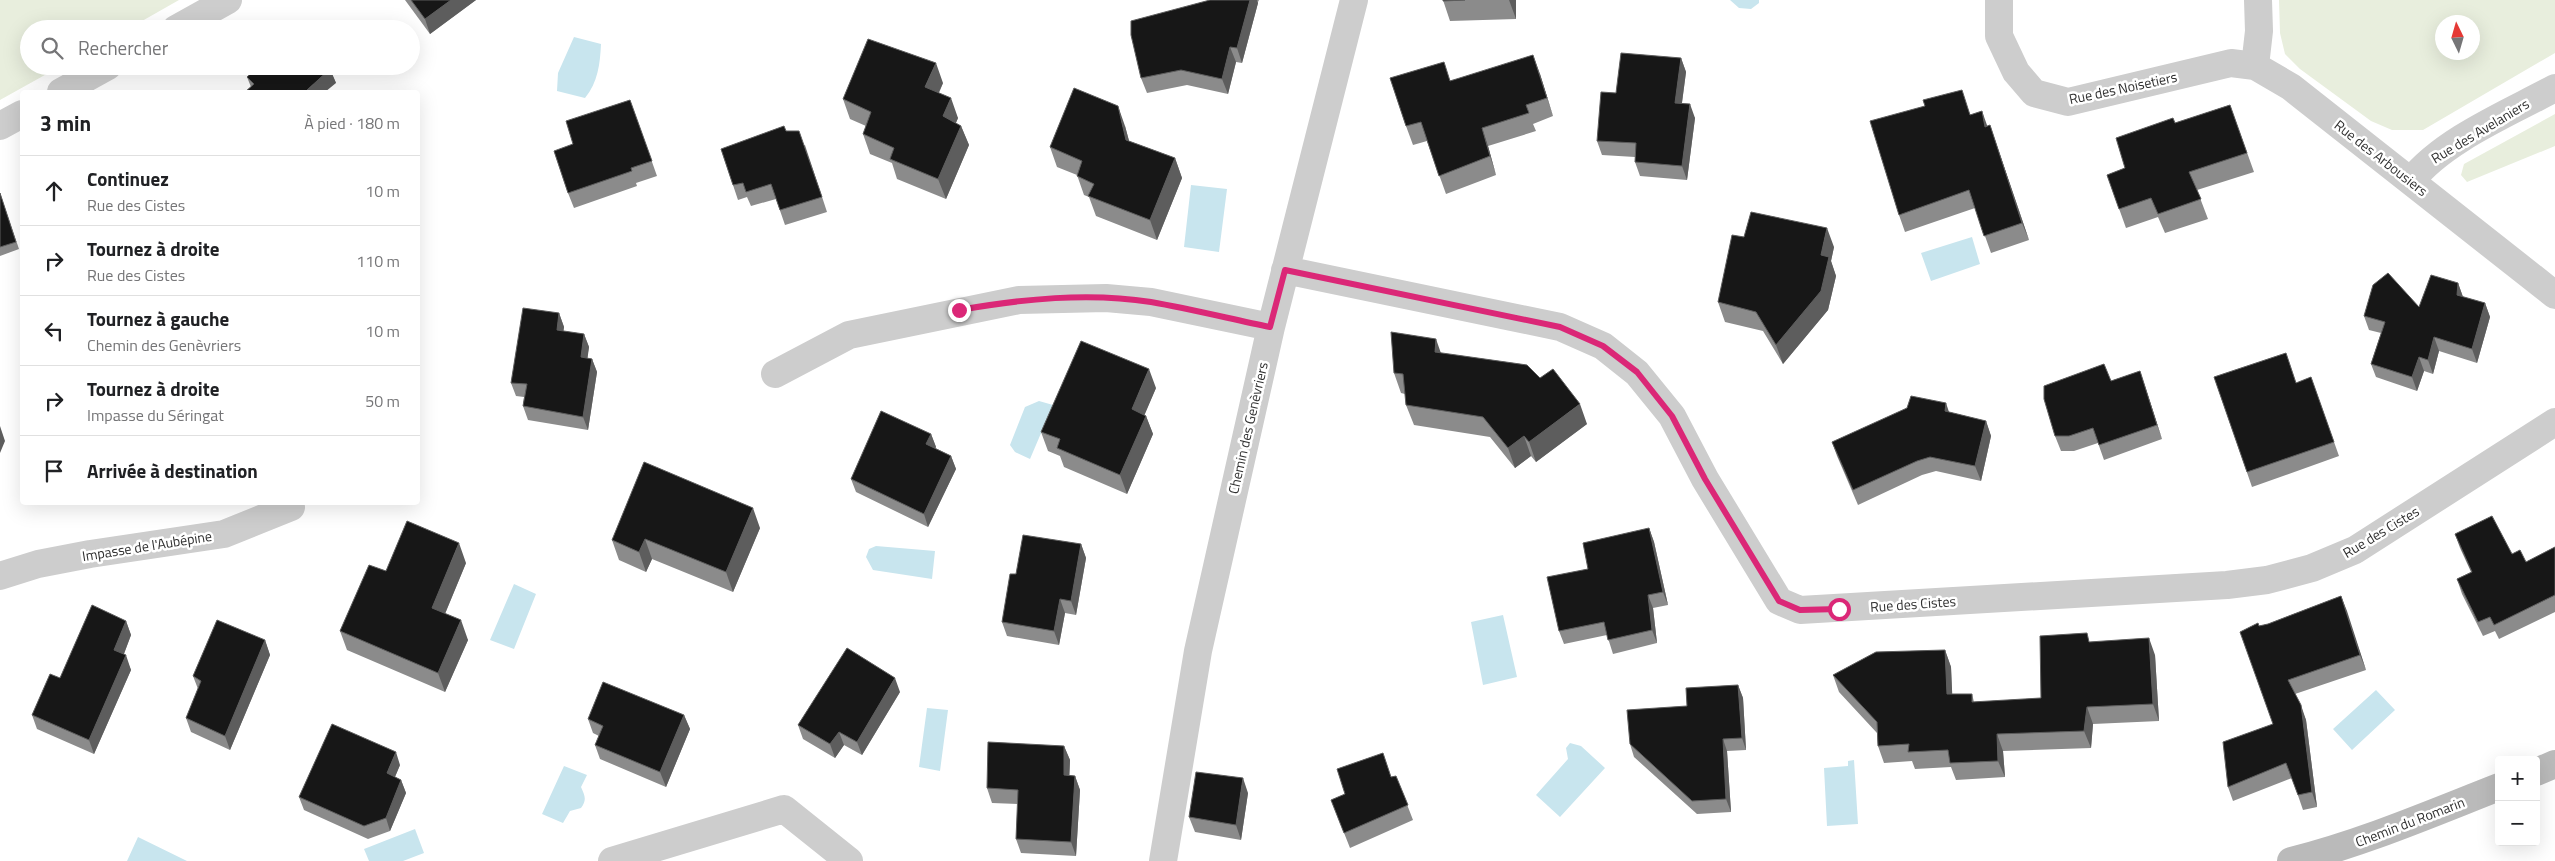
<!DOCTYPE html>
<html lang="fr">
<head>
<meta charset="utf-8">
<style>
  :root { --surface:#fff; --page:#f6f6f6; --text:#202124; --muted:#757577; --line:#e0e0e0 }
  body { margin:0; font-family:"Titillium Web",sans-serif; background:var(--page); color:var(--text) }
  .controls { position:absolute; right:15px; bottom:15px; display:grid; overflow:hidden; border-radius:5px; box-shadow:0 5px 20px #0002 }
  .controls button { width:45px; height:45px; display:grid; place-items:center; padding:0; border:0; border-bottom:1px solid var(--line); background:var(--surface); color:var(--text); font:25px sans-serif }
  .compass { position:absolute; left:2435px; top:15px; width:45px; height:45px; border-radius:50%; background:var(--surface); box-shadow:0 5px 20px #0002; rotate:355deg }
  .stop { position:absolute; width:15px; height:15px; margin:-11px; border:4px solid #db2777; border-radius:50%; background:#fff }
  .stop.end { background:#db2777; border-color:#fff; box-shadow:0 1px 5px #0008 }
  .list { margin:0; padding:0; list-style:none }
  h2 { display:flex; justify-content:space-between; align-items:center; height:65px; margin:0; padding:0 20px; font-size:21px }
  h2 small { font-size:16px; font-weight:400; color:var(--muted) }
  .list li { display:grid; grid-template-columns:32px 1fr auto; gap:15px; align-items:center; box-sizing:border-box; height:70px; padding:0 20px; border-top:1px solid var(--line) }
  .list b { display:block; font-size:19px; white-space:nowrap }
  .list p { margin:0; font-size:16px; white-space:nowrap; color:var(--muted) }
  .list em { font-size:16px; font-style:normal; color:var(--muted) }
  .icon { flex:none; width:28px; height:28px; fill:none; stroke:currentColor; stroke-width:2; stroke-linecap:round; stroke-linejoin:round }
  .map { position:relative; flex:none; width:2555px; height:861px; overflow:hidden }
  .search { position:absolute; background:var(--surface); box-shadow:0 5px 20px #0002; left:20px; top:20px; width:400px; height:55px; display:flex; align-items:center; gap:12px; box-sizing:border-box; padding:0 18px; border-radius:28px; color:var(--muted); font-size:19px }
  .panel { position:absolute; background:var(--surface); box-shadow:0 5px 20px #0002; left:20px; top:90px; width:400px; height:415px; border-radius:5px }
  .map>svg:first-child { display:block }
  .green { fill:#e8eedd; fill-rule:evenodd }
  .water { fill:#c8e5ee }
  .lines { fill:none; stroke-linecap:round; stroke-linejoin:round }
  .street { stroke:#cdcdcd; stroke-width:28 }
  .secondary { stroke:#bababa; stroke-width:28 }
  .wall { fill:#8b8b8b }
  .shaded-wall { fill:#5d5d5d }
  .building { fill:#171717; stroke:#5d5d5d }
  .route { stroke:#db2777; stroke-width:6 }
  .labels { text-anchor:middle; stroke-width:5; stroke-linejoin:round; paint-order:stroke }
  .street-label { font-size:14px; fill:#303030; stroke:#fff }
</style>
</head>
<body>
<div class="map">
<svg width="2555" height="861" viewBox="0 0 2555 861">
  <rect width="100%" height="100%" fill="#fff"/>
  <path class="green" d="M 0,0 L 179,0 L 128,29 L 29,29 L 29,66 L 61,66 L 0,100 Z
    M 2279,0 L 2555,0 L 2555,53 L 2423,130 L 2392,130 L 2371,121 L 2300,69 L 2285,54 L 2280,33 ZM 2472,22 L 2472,52 L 2442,52 L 2442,22 Z
    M 2555,114 L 2555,146 L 2467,182 L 2461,175 L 2464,164 Z"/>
  <path class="water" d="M 1730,0 L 1759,0 L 1759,3 L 1751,9 L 1739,8 Z
    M 574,37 L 601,44 C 600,64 598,82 585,98 L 557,91 L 558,73 Z
    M 1191,185 L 1227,189 L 1219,252 L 1184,247 Z
    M 1972,237 L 1980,264 L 1931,281 L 1921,253 Z
    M 1039,401 L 1053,405 L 1030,459 L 1015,452 L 1010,445 L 1025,407 Z
    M 876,546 L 935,551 L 932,579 L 873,570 L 866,557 L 869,549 Z
    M 514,584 L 536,594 L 514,649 L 490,640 Z
    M 1503,615 L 1517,677 L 1483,685 L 1471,622 Z
    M 2376,690 L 2395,710 L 2352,750 L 2333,729 Z
    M 927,708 L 948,710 L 940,771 L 919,767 Z
    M 1570,743 L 1581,746 L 1605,768 L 1560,817 L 1536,795 L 1568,759 L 1566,748 Z
    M 1854,760 L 1858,824 L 1827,826 L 1824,768 L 1848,766 L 1848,761 Z
    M 564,766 L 587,775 L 581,787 C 585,796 587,800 581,808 L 570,811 L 563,823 L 542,814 Z
    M 415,829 L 424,853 L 403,861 L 369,861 L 364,849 Z
    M 138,837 L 187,861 L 127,861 Z"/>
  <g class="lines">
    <path class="street" d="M 1999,0 L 1999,36 L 2016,72 L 2034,93 L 2068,102 L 2231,63 L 2255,66 L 2291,87 L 2555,295
      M 176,29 L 228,0
      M 2255,66 L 2259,31 L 2258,0
      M 61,92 L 108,66
      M 0,126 L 22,114
      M 2411,181 C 2443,140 2509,113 2555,88
      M 1285,270 L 1560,327 L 1603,346 L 1637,373 L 1672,416 L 1705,479 L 1779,601 L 1800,610 L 2227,585 L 2267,580 L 2312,568 L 2355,550 L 2555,422
      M 775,374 L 849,335 L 1019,300 L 1106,298 L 1151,302 L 1271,327
      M 0,576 L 38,564 L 90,554 L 224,534 L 291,507
      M 612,861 L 784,809 L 849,861
      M 1163,861 L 1198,651 L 1271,327 L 1354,0"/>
    <path class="secondary" d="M 2536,772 L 2555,764
      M 2291,861 C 2363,843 2430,814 2499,787"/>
  </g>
  <path class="wall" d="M 405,0 L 476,0 L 430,34 Z
    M 1210,0 L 1259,0 L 1258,2 L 1257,1 L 1258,3 L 1242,63 L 1236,62 L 1228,94 L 1187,85 L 1147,93 L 1141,78 Z
    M 1443,0 L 1516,0 L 1516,19 L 1450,21 Z
    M 1681,58 L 1686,72 L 1682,103 L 1695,118 L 1687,180 L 1640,176 L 1635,162 L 1635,157 L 1602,155 L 1597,141 L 1616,93 Z
    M 330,69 L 336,83 L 251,87 L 247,77 Z
    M 1540,74 L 1553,116 L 1533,124 L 1536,131 L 1488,146 L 1496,175 L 1446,194 L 1427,141 L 1413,145 L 1406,126 L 1451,80 Z
    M 943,83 L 939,93 L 958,118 L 956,123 L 961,126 L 969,145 L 946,199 L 897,179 L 892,163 L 870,154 L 863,134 L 866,126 L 850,119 L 843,99 Z
    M 630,100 L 657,176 L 636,183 L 637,186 L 574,208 L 568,193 L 573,144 Z
    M 2230,105 L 2254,172 L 2197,190 L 2208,219 L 2165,233 L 2158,217 L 2126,228 L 2107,175 L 2125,168 L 2175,123 Z
    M 1925,106 L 1970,114 L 1987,126 L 1990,125 L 2029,240 L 1991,253 L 1975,208 L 1905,232 L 1899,215 Z
    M 1125,126 L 1129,141 L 1175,158 L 1182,178 L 1157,240 L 1096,216 L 1089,197 L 1084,195 L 1077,175 L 1057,167 L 1050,147 Z
    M 805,145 L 827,212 L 785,225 L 776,199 L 751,206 L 747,197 L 738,200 L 733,185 Z
    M 0,193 L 19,249 L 0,256 Z
    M 1744,237 L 1834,247 L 1831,261 L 1836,276 L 1828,310 L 1783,364 L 1763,331 L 1725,322 L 1718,302 Z
    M 2458,283 L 2463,297 L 2485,303 L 2490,317 L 2477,363 L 2439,351 L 2433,374 L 2424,371 L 2417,391 L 2376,377 L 2371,364 L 2381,333 L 2369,330 L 2364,316 L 2419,307 Z
    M 559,313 L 564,327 L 563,331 L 584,334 L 589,347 L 587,358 L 592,359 L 597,372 L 588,430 L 528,420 L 523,406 L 524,397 L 516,396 L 511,383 Z
    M 1441,353 L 1587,424 L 1536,462 L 1531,456 L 1515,468 L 1490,437 L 1414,425 L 1406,405 L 1405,394 L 1401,393 L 1394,373 Z
    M 2140,371 L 2162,439 L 2104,460 L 2098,443 L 2074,451 L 2061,451 L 2055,436 L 2111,381 Z
    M 2214,377 L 2297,383 L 2311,377 L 2339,456 L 2252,487 Z
    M 1156,388 L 1144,415 L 1146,416 L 1153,434 L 1127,494 L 1064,467 L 1060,456 L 1048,451 L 1041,432 Z
    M 1949,412 L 1986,421 L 1991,436 L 1981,481 L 1936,471 L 1922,475 L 1858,505 L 1837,456 L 1832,442 Z
    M 931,434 L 936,447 L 935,448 L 951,456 L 956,469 L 928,527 L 856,492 L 851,479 Z
    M 760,528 L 733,592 L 652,559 L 646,572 L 619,560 L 612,540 Z
    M 1649,528 L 1654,542 L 1668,605 L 1653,608 L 1657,643 L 1613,654 L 1607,635 L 1564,644 L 1559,631 Z
    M 2455,534 L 2512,554 L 2526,562 L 2555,547 L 2555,612 L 2499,639 L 2495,631 L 2483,636 L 2462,594 L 2457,579 L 2471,572 L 2460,548 Z
    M 1081,544 L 1086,558 L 1076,615 L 1065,613 L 1059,645 L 1007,636 L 1002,622 L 1016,574 Z
    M 466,563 L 445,614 L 468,640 L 445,692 L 347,650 L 340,631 L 386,571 Z
    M 2341,596 L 2366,670 L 2295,694 L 2306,720 L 2317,807 L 2303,810 L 2292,778 L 2233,801 L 2228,787 L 2273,724 L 2259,626 L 2268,624 Z
    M 126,621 L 131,635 L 124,654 L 131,670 L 94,754 L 37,729 L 32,715 L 60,678 Z
    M 265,640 L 270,655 L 230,750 L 191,732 L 186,718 L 198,689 L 193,676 Z
    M 2091,642 L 2155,655 L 2159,721 L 2093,724 L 2091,748 L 2003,751 L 2005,777 L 1956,780 L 1951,767 L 1915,769 L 1912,761 L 1884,763 L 1878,746 L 1877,733 L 1839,692 L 1833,675 L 1945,650 L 1951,667 L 1952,694 L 1972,694 L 1974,702 L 2041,698 Z
    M 1738,685 L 1743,698 L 1746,750 L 1727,751 L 1731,812 L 1697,814 L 1634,757 L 1630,744 L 1687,706 Z
    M 900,692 L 862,755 L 844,745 L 835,758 L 803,739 L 798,725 Z
    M 684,715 L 690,729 L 666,787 L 600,759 L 595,745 L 599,736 L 593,733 L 588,719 Z
    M 1064,746 L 1070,760 L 1069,775 L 1075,776 L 1080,790 L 1076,856 L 1021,853 L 1016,839 L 1018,804 L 992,803 L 987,788 Z
    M 400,765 L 395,777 L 401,780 L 406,793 L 390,831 L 368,839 L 304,810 L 299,797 Z
    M 1396,776 L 1413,820 L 1350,848 L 1337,815 L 1392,777 Z
    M 1248,793 L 1241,840 L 1195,832 L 1189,817 Z"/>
  <path class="shaded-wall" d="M 451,0 L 476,0 L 430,34 L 425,19 Z
    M 1250,0 L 1257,0 L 1258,3 L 1242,63 L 1237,48 Z
    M 1509,0 L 1516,0 L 1516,19 Z
    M 1230,47 L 1236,62 L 1228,94 L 1222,79 Z
    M 1533,55 L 1540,74 L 1553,116 L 1547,98 Z
    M 1681,58 L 1686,72 L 1680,117 L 1675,103 Z
    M 936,63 L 943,83 L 932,107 L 925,87 Z
    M 330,69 L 336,83 L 325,92 L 307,92 L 306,91 Z
    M 951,98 L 958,118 L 950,136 L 943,116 Z
    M 1690,104 L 1695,118 L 1687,180 L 1682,166 Z
    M 1118,106 L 1125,126 L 1134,159 L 1126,140 Z
    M 1982,111 L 1988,128 L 1985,127 Z
    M 1990,125 L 1996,143 L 2029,240 L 2022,223 Z
    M 961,126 L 969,145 L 946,199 L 938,179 Z
    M 1482,128 L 1488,146 L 1496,175 L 1490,156 Z
    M 1175,158 L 1182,178 L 1157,240 L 1150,220 Z
    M 1827,228 L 1834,247 L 1831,261 L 1836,276 L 1828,310 L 1783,364 L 1776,345 L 1821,255 Z
    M 2458,283 L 2463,297 L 2457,295 Z
    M 2485,303 L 2490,317 L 2477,363 L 2472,349 Z
    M 559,313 L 564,327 L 562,343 L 557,330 Z
    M 584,334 L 589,347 L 586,370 L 581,357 Z
    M 2434,337 L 2439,351 L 2433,374 L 2428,360 Z
    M 1436,339 L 1443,359 L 1435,352 Z
    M 2419,357 L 2424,371 L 2417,391 L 2412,377 Z
    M 592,359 L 597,372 L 588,430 L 583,417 Z
    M 1149,369 L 1156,388 L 1139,428 L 1132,409 Z
    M 2140,371 L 2145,386 L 2162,439 L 2157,425 Z
    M 1946,403 L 1951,418 L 1945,411 Z
    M 1580,404 L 1587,424 L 1536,462 L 1529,442 Z
    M 1146,416 L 1153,434 L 1127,494 L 1120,475 Z
    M 1986,421 L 1991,436 L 1981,481 L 1975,466 Z
    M 0,426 L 5,441 L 0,453 Z
    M 931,434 L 936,447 L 931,458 L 926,444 Z
    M 1524,436 L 1531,456 L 1515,468 L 1508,448 Z
    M 951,456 L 956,469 L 928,527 L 924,514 Z
    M 753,508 L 760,528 L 733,592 L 726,572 Z
    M 1649,528 L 1654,542 L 1668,605 L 1663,592 Z
    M 645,539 L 652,559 L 646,572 L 639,552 Z
    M 459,543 L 466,563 L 439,628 L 432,608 Z
    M 1081,544 L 1086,558 L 1076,615 L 1071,601 Z
    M 1648,595 L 1653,608 L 1657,643 L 1652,630 Z
    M 2341,596 L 2347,611 L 2366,670 L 2360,655 Z
    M 1060,599 L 1065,613 L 1059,645 L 1054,631 Z
    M 461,620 L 468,640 L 445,692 L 438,673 Z
    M 126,621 L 131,635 L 120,664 L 114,650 Z
    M 2149,638 L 2155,655 L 2159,721 L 2153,704 Z
    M 265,640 L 270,655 L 230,750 L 225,736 Z
    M 1945,650 L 1951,667 L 1953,711 L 1947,694 Z
    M 126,655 L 131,670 L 94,754 L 89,740 Z
    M 895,678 L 900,692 L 862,755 L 857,742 Z
    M 1738,685 L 1743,698 L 1746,750 L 1742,738 Z
    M 2301,705 L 2306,720 L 2317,807 L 2312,792 Z
    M 2087,707 L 2093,724 L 2091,748 L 2084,731 Z
    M 684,715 L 690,729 L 666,787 L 660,772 Z
    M 839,732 L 844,745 L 835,758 L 830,744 Z
    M 1997,734 L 2003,751 L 2005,777 L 1998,761 Z
    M 1723,739 L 1727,751 L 1731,812 L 1726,799 Z
    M 1064,746 L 1070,760 L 1069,789 L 1064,775 Z
    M 396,752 L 400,765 L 391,786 L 387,773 Z
    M 1075,776 L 1080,790 L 1076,856 L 1071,842 Z
    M 1243,778 L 1248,793 L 1241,840 L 1236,825 Z
    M 401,780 L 406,793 L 390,831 L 386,818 Z"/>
  <path class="building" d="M 411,0 L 451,0 L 425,19 Z
    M 1210,0 L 1250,0 L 1237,48 L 1230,47 L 1222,79 L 1181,70 L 1141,78 L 1131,35 L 1131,21 Z
    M 1443,0 L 1465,0 L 1443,1 Z
    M 868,39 L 936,63 L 925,87 L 951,98 L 943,116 L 961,126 L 938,179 L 890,159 L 894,148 L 863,134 L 871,112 L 843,99 Z
    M 1621,53 L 1681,58 L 1675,103 L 1690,104 L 1682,166 L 1635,162 L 1636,143 L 1597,141 L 1601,92 L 1616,93 Z
    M 1533,55 L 1547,98 L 1526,105 L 1529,113 L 1482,128 L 1490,156 L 1439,176 L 1421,122 L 1406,126 L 1390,78 L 1444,62 L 1450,81 Z
    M 259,66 L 328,66 L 330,69 L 306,91 L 308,92 L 245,92 L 254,84 L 247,77 Z
    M 1074,88 L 1118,106 L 1126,140 L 1175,158 L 1150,220 L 1088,196 L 1094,184 L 1077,176 L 1082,161 L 1050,147 Z
    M 1962,90 L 1970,115 L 1982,111 L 1985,127 L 1990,125 L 2022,223 L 1984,236 L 1969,190 L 1899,215 L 1870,121 L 1925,106 L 1923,100 Z
    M 630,100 L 652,161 L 631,168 L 632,171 L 568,193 L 554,151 L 573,144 L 566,121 Z
    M 2230,105 L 2247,153 L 2189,172 L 2201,199 L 2158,214 L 2151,198 L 2119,209 L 2107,175 L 2125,168 L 2116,138 L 2173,118 L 2175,123 Z
    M 784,126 L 786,131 L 799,131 L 822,197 L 780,210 L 771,184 L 746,192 L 743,183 L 733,185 L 721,149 Z
    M 0,193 L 16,242 L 0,247 Z
    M 1751,212 L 1827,228 L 1821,255 L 1829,257 L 1821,291 L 1776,345 L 1756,312 L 1718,302 L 1732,235 L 1744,237 Z
    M 2388,273 L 2419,307 L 2431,275 L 2458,283 L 2457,295 L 2485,303 L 2472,349 L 2434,337 L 2428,360 L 2419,357 L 2412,377 L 2371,364 L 2385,322 L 2364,316 L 2373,285 Z
    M 523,308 L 559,313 L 557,330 L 584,334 L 581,357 L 592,359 L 583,417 L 523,406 L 527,384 L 511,383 Z
    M 1391,332 L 1436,339 L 1435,352 L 1527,365 L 1540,378 L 1553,369 L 1580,404 L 1529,442 L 1524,436 L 1508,448 L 1483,417 L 1406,405 L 1403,374 L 1394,373 Z
    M 1081,341 L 1149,369 L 1132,409 L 1146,416 L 1120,475 L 1057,448 L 1060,439 L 1041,432 Z
    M 2286,353 L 2296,383 L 2311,377 L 2334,442 L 2247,472 L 2214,377 Z
    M 2104,364 L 2111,381 L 2140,371 L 2157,425 L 2099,445 L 2093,428 L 2069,436 L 2055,436 L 2044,399 L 2044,386 Z
    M 1911,396 L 1946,403 L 1945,411 L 1986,421 L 1975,466 L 1930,457 L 1917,461 L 1853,490 L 1832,442 L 1907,408 Z
    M 881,411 L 931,434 L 926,444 L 951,456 L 924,514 L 851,479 Z
    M 644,462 L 753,508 L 726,572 L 645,539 L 639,552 L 612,540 Z
    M 2492,516 L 2512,554 L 2520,550 L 2526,562 L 2555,547 L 2555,595 L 2494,625 L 2490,617 L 2478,622 L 2457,579 L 2472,572 L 2455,534 Z
    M 407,521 L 459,543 L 432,608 L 461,620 L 438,673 L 340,631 L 369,565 L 386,571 Z
    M 1649,528 L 1663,592 L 1648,595 L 1652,630 L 1608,640 L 1604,622 L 1559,631 L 1547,577 L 1588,569 L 1583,543 Z
    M 1023,535 L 1081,544 L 1071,601 L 1060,599 L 1054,631 L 1002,622 L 1010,574 L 1016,574 Z
    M 2341,596 L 2360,655 L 2288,680 L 2301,705 L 2312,792 L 2298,795 L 2286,763 L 2228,787 L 2223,742 L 2273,724 L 2240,632 L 2258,623 L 2259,626 L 2268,624 Z
    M 92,605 L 126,621 L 114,650 L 126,655 L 89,740 L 32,715 L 50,674 L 60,678 Z
    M 217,620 L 265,640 L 225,736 L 186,718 L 201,681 L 193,676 Z
    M 2087,633 L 2089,642 L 2149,638 L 2153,704 L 2087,707 L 2084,731 L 1997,734 L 1998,761 L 1950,763 L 1948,750 L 1908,752 L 1909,744 L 1878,746 L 1877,722 L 1833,675 L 1876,652 L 1945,650 L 1947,694 L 1972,694 L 1972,702 L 2041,698 L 2040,636 Z
    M 847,648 L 895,678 L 857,742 L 839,732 L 830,744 L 798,725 Z
    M 603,682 L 684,715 L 660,772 L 595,745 L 603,726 L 588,719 Z
    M 1738,685 L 1742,738 L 1723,739 L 1726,799 L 1692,801 L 1630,744 L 1627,710 L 1687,706 L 1686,688 Z
    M 332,724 L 396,752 L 387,773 L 401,780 L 386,818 L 364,826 L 299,797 Z
    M 988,742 L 1064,746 L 1064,775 L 1075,776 L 1071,842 L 1016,839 L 1018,790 L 987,788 Z
    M 1383,753 L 1391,777 L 1396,776 L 1408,805 L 1344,833 L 1331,800 L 1345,794 L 1337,769 Z
    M 1196,772 L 1243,778 L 1236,825 L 1189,817 Z"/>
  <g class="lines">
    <path class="route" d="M 959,310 C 1022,299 1088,292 1151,302 C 1191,309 1231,319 1270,327 L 1285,270 L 1560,327 L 1603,346 L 1637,372 L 1672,416 L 1705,479 L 1779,601 L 1800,610 L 1839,609"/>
  </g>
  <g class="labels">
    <g class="street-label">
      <text transform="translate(2123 88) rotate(-12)" y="5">Rue des Noisetiers</text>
      <text transform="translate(2480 131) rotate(-31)" y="5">Rue des Avelaniers</text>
      <text transform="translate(2381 158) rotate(38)" y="5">Rue des Arbousiers</text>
      <text transform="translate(1248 428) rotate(-77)" y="5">Chemin des Genèvriers</text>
      <text transform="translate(2381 532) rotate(-31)" y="5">Rue des Cistes</text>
      <text transform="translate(147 546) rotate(-9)" y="5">Impasse de l'Aubépine</text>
      <text transform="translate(1913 604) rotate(-4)" y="5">Rue des Cistes</text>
      <text transform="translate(2410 822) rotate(-21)" y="5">Chemin du Romarin</text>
    </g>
  </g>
</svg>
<div class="controls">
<button>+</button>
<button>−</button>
</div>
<svg class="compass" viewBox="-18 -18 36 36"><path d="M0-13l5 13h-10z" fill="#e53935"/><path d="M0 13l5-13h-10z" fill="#757577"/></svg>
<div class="stop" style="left:1839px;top:609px"></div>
<div class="stop end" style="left:959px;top:310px"></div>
<div class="search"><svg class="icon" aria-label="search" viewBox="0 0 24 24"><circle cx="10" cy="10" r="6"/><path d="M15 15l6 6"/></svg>Rechercher</div>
<section class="panel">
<h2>3 min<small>À pied · 180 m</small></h2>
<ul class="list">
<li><svg class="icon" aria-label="ahead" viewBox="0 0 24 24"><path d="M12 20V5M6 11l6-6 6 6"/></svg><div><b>Continuez</b><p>Rue des Cistes</p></div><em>10 m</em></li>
<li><svg class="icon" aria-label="right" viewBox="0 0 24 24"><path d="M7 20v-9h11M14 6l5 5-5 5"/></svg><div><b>Tournez à droite</b><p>Rue des Cistes</p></div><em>110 m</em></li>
<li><svg class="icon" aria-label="left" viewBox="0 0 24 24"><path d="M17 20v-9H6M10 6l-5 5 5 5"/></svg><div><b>Tournez à gauche</b><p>Chemin des Genèvriers</p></div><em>10 m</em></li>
<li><svg class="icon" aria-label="right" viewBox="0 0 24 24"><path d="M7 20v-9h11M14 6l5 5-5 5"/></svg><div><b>Tournez à droite</b><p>Impasse du Séringat</p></div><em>50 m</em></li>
<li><svg class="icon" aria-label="arrive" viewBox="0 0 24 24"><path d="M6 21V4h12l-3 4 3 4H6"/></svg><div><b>Arrivée à destination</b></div></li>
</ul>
</section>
</div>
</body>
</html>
